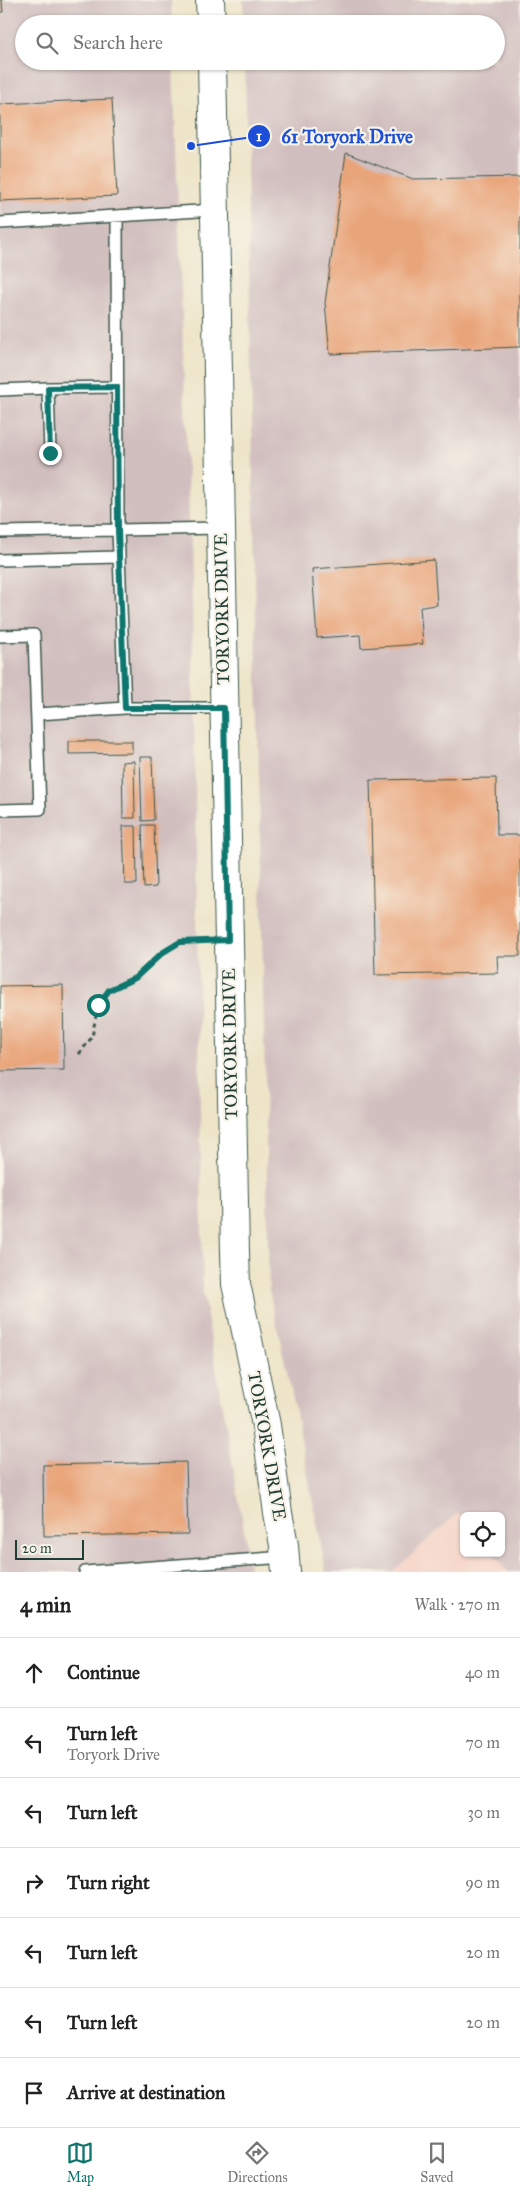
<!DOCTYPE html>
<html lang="en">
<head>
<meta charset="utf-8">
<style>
  :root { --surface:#fff; --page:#f2f2f2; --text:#222; --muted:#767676; --line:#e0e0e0; --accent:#0f766e }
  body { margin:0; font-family:"IM FELL Great Primer",serif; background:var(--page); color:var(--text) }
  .controls { position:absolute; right:15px; bottom:15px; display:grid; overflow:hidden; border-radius:8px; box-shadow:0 1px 4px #0004 }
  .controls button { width:45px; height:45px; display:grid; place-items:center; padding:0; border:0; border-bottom:1px solid var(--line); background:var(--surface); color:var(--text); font:25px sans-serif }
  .scale { position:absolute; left:15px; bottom:12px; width:69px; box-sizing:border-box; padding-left:5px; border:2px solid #1f3d34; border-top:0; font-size:14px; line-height:18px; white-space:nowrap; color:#1f3d34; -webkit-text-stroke:4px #f7f3e8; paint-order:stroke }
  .stop { position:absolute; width:15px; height:15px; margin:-11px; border:4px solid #0f766e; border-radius:50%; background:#fff }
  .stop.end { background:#0f766e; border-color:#fff; box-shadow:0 1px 5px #0008 }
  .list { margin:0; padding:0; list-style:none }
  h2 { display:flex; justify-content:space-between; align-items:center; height:65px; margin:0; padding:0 20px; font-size:21px }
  h2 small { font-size:16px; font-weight:400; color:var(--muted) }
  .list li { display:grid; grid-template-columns:32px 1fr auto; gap:15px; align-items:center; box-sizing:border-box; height:70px; padding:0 20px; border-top:1px solid var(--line) }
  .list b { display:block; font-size:19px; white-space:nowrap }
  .list p { margin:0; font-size:16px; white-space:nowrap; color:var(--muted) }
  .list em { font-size:16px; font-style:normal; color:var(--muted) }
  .icon { flex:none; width:28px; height:28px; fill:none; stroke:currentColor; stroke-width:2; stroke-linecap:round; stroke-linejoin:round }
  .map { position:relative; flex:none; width:520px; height:1572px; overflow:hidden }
  .search { position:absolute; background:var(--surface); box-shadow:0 1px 4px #0004; left:15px; right:15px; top:15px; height:55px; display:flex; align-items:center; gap:12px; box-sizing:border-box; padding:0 18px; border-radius:28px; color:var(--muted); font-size:19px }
  .sheet { height:555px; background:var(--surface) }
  nav { display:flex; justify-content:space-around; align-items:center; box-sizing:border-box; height:70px; border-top:1px solid var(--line); background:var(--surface); font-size:14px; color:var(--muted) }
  nav a { display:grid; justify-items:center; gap:2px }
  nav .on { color:var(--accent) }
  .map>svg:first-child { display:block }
  .built { fill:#f6d1c5 }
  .industrial { fill:#d1bfbf }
  .building { fill:#e9a57a }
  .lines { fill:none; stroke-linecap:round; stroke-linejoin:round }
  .service-casing { stroke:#3e564a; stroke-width:14 }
  .tertiary-casing { stroke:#3e564a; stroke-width:30 }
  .path { stroke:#3e564a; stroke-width:3; stroke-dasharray:4 4; stroke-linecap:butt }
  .service { stroke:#fff; stroke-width:11 }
  .tertiary { stroke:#fff; stroke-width:28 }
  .route { stroke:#0f766e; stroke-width:6 }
  .labels { text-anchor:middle; stroke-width:4.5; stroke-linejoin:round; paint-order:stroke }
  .street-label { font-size:18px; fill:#1f3d34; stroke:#f7f3e8 }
  .leader { fill:none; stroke:#1d4ed8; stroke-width:2 }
  .callout-dot { fill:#1d4ed8; stroke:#f7f3e8; stroke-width:2 }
  .mark-label { font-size:15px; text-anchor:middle; font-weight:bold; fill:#fff }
  .callout-label { font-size:19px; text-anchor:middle; font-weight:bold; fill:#1d4ed8; stroke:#f7f3e8; stroke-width:4.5; stroke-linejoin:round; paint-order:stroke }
</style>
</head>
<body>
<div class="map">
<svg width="520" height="1572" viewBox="0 0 520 1572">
  <rect width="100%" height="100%" fill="#f7f3e8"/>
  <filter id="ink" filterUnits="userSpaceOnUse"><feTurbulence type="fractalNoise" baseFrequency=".02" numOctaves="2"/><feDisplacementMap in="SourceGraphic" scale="10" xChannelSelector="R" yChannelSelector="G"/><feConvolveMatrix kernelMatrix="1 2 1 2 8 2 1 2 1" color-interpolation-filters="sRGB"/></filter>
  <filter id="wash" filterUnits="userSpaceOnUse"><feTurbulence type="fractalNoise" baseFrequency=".0096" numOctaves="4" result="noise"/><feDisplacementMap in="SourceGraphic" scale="20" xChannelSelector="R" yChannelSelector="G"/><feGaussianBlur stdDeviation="1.12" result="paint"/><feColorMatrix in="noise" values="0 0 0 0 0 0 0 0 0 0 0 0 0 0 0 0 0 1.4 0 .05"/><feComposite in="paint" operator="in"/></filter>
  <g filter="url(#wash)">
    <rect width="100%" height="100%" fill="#eee5c9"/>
    <path class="built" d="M 458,1513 L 464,1519 L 464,1553 L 493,1553 L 508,1572 L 392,1572 Z"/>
    <path class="industrial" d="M 0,0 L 171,0 L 172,24 L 24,24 L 24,61 L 173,61 L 192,603 L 203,1293 L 246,1541 L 249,1572 L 0,1572 Z
      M 243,0 L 520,0 L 520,1572 L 508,1572 L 493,1553 L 501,1553 L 501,1516 L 464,1516 L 464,1519 L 458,1513 L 392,1572 L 326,1572 L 295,1407 L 269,1291 L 245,61 L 496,61 L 496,24 L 244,24 Z"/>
    <g id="blocks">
      <path class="building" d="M 0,0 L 2,0 L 3,12 L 0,12 Z
        M 112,99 L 117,196 L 0,201 L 0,104 Z
        M 346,153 L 413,179 L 520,177 L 520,347 L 330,354 L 325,303 Z
        M 434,560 L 437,605 L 420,607 L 423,644 L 361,648 L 360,635 L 317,638 L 312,569 Z
        M 69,741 L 132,741 L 132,753 L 69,754 Z
        M 140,757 L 152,757 L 154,820 L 142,821 Z
        M 134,761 L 135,818 L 123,818 L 122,762 Z
        M 496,778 L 497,835 L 520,835 L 520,956 L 497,956 L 498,973 L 375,975 L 370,780 Z
        M 142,825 L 154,825 L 156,887 L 144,888 Z
        M 123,826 L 136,826 L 137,884 L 125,884 Z
        M 63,985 L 64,1070 L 0,1071 L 0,986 Z
        M 186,1462 L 188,1534 L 44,1536 L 43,1465 Z"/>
    </g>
  </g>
  <g filter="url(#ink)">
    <use href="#blocks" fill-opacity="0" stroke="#3e564a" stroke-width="1"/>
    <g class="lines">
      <defs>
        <path id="service" d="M 0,223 L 215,210
          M 0,390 L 48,388
          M 50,453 L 48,388 L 117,387
          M 221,528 L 118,530 L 125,708 L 224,708
          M 0,532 L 118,530 L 117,216
          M 0,560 L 119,557
          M 0,636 L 34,635 L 40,809 L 0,810
          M 38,714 L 125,708
          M 85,1572 L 285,1557"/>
        <path id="tertiary" d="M 210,0 L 211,24
          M 212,61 L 235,1253 L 236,1284 L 266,1425 L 278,1513 L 284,1545 L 286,1572"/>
      </defs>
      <use href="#service" class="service-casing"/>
      <use href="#tertiary" class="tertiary-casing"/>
      <path class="path" d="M 79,1054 L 92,1037 L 98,1005 L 109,990 L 135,978 L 162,953 L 180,942 L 206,941"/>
      <use href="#service" class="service"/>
      <use href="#tertiary" class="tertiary"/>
    </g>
  </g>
  <g class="lines" filter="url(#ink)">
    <path class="route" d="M 50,453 L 48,388 L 117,387 L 118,530 L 125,708 L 224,708 L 228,940 L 180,942 L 162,953 L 135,978 L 109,990 L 98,1005"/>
  </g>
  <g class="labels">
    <g class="street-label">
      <text transform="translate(222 609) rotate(-91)" y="6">TORYORK DRIVE</text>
      <text transform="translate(230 1044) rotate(-91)" y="6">TORYORK DRIVE</text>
      <text transform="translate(267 1446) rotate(80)" y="6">TORYORK DRIVE</text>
    </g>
  </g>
  <path class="leader" d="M191 146L259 136"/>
  <g class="callout-dot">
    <circle cx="191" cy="146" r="5"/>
    <circle cx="259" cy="136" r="12"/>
  </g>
  <g class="mark-label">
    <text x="259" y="141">1</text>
  </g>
  <g class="callout-label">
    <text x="347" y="143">61 Toryork Drive</text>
  </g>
</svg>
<div class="controls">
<button><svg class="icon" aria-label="locate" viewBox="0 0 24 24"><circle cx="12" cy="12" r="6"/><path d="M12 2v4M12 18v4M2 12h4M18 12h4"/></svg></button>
</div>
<div class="scale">20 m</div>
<div class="stop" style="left:98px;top:1005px"></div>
<div class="stop end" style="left:50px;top:453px"></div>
<div class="search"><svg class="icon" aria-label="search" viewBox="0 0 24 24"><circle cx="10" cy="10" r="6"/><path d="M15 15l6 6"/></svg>Search here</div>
</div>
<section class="sheet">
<h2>4 min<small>Walk · 270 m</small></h2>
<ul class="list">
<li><svg class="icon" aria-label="ahead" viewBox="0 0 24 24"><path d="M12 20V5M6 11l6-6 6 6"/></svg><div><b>Continue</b></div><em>40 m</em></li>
<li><svg class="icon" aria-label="left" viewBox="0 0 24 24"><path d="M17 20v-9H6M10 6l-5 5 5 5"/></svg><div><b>Turn left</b><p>Toryork Drive</p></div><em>70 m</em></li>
<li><svg class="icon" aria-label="left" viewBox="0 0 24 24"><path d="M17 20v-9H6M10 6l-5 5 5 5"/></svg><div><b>Turn left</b></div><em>30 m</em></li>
<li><svg class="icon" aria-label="right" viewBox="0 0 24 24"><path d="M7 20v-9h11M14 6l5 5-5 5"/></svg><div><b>Turn right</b></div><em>90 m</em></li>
<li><svg class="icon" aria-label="left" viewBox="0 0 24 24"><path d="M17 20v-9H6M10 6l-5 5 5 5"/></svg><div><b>Turn left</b></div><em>20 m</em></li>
<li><svg class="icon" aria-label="left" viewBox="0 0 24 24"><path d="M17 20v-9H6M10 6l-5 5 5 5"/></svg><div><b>Turn left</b></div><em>20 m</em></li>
<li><svg class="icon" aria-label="arrive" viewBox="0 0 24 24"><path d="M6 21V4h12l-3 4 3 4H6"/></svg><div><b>Arrive at destination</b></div></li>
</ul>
</section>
<nav>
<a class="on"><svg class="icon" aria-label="map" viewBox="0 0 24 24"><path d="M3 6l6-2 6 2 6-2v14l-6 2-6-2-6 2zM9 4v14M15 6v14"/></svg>Map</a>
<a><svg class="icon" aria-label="directions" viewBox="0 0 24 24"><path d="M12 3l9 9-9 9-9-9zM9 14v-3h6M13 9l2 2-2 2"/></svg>Directions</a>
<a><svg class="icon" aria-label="saved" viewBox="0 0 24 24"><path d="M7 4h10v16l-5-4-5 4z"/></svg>Saved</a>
</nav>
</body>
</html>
